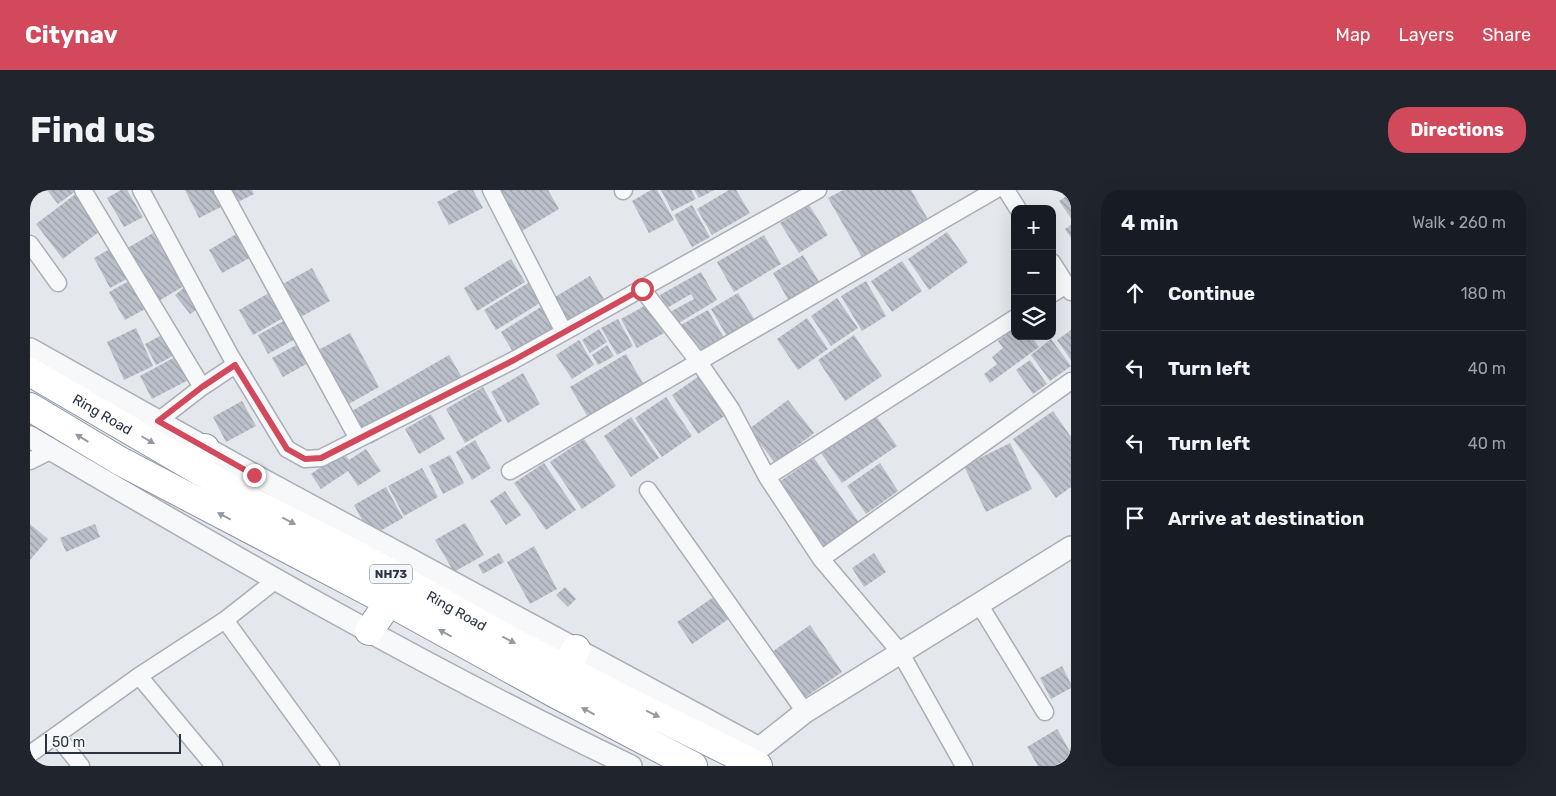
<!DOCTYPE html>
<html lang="en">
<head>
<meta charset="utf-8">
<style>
  :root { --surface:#171b24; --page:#20242c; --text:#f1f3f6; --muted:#9ea1a6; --line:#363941; --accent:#d1495b }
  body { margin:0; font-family:Rubik,sans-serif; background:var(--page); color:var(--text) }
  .controls { position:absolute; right:15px; top:15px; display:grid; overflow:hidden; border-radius:10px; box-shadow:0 5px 20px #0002 }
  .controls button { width:45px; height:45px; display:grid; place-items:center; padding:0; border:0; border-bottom:1px solid var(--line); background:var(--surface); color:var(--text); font:25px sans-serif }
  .scale { position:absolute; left:15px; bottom:12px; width:136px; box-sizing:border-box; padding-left:5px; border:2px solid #2b3445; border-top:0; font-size:14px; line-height:18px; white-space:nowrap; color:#2b3445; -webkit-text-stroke:4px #f4f6f9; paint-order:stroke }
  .stop { position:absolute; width:15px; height:15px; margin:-11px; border:4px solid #d1495b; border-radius:50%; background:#fff }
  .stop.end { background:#d1495b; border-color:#fff; box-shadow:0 1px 5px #0008 }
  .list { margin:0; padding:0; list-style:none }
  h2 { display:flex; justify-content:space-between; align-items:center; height:65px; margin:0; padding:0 20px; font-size:21px }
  h2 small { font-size:16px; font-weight:400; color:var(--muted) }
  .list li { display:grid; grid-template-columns:32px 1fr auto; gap:15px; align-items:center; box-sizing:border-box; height:75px; padding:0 20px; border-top:1px solid var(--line) }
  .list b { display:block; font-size:19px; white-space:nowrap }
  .list em { font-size:16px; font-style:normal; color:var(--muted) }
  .icon { flex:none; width:28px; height:28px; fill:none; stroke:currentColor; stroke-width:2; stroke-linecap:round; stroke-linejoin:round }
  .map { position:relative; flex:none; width:1041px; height:576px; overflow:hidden; border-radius:20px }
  header { display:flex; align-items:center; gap:30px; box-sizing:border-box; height:70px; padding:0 25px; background:var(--accent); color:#fff }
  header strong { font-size:24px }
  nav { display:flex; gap:28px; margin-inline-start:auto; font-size:18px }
  .intro { display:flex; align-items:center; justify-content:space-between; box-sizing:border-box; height:120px; padding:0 30px }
  h1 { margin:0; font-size:35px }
  .button { padding:12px 22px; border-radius:20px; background:var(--accent); color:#fff; font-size:18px; font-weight:700 }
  main { display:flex; gap:30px; padding:0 30px }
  aside { flex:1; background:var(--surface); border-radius:20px; box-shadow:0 5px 20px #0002 }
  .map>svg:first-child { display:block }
  .building { fill:url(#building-back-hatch) }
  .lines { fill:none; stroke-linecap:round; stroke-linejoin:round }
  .minor-casing { stroke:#a9aeb7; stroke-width:19 }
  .tertiary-casing { stroke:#a9aeb7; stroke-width:24 }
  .trunk-casing { stroke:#8b94a3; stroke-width:30 }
  .minor { stroke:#f7f8fa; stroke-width:16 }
  .tertiary { stroke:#f7f8fa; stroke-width:21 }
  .trunk { stroke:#fff; stroke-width:28 }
  .oneway { fill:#959aa2 }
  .route { stroke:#d1495b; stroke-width:6 }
  .labels { text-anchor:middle; stroke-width:4.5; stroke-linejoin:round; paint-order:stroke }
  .shield { fill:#f4f6f9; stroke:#676e7b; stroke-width:1 }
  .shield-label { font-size:12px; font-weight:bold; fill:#2b3445 }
  .street-label { font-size:14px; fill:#2b3445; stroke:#f4f6f9 }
</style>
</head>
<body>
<header>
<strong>Citynav</strong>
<nav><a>Map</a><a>Layers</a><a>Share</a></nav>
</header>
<div class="intro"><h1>Find us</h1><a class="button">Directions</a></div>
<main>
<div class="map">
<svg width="1041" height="576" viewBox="0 0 1041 576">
  <defs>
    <pattern id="building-back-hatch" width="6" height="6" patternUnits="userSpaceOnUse" patternTransform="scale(1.25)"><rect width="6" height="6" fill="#bbc0ca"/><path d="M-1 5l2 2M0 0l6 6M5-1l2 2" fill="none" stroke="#989da6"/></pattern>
  </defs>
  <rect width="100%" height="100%" fill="#e4e7ec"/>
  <path class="building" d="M 17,0 L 47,0 L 28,14 Z
    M 51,0 L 59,0 L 82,32 L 33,69 L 6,34 Z
    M 91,0 L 97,0 L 113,27 L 94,37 L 77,8 Z
    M 155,0 L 187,0 L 195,15 L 169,28 Z
    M 193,0 L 222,0 L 224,4 L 200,16 Z
    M 429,0 L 443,0 L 453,18 L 419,35 L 407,12 Z
    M 469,0 L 518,0 L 529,19 L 492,41 Z
    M 621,0 L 627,0 L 644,30 L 619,43 L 602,11 Z
    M 631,0 L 661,0 L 666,9 L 642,21 Z
    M 664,0 L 684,0 L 669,8 Z
    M 699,0 L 706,0 L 720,23 L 682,45 L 667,19 Z
    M 813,0 L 881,0 L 899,31 L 833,69 L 798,8 Z
    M 1041,3 L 1041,28 L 1029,11 Z
    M 662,15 L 680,47 L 662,57 L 644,25 Z
    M 779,15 L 798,45 L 769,63 L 750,33 Z
    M 1041,35 L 1041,48 L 1035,39 Z
    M 213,40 L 227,64 L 192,83 L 179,60 Z
    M 917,42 L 938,72 L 899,100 L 878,69 Z
    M 123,43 L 154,96 L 127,112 L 96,59 Z
    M 734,45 L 751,74 L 704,102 L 687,72 Z
    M 90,53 L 106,84 L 80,98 L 64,68 Z
    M 773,65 L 791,95 L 760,113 L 743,83 Z
    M 481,69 L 495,92 L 447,121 L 434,98 Z
    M 872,71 L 892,101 L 862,122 L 841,91 Z
    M 282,78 L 300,111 L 267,129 L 249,96 Z
    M 671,82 L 687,110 L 647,134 L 640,122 L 664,109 L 661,104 L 637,118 L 630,105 Z
    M 108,86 L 124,114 L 95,130 L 79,102 Z
    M 560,86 L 575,111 L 535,135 L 520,110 Z
    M 503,90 L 515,110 L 466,140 L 454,120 Z
    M 836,91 L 856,126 L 832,141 L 811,106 Z
    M 156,96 L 171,117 L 160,124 L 145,105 Z
    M 239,103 L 253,128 L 223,145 L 209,120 Z
    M 708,103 L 726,132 L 698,148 L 681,119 Z
    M 807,108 L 828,138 L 801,156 L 781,126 Z
    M 618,114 L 634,143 L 607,158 L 591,129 Z
    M 514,115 L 527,138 L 484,164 L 471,142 Z
    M 678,120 L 694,148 L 665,165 L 649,136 Z
    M 259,128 L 269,147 L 238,164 L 228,145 Z
    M 777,128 L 798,159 L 768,180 L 747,149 Z
    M 588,129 L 603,156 L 587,165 L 571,138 Z
    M 106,138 L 123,176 L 94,190 L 77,152 Z
    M 985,138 L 985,146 L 1001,146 L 1009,157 L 960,193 L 954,184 L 967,174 L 962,167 L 973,158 L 968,151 Z
    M 143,139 L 154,160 L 126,175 L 115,154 Z
    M 569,139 L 577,152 L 560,163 L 552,150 Z
    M 1041,140 L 1041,170 L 1027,150 Z
    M 320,143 L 349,197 L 308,220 L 279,165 Z
    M 824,145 L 852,186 L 815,211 L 788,170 Z
    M 1021,149 L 1041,176 L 1020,191 L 1001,165 Z
    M 549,150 L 564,175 L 542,189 L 526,165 Z
    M 270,153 L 280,172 L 253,187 L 242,168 Z
    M 577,155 L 584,166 L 568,175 L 562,165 Z
    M 156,161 L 168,185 L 122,209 L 110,186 Z
    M 596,164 L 614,195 L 558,227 L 540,197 Z
    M 419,165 L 438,198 L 341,254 L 322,221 Z
    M 1000,170 L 1017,194 L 1003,204 L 986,180 Z
    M 493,183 L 510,214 L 478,233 L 461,202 Z
    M 672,184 L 699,223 L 668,244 L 642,205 Z
    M 453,197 L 472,231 L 435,253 L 416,219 Z
    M 636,207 L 662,246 L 632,267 L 605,228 Z
    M 758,210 L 784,243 L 745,273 L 719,239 Z
    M 212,211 L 226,236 L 196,252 L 183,227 Z
    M 1023,221 L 1041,247 L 1041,297 L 1026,308 L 983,249 Z
    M 401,224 L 415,249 L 389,264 L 375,239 Z
    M 845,225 L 867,256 L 812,293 L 791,263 Z
    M 601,227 L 629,268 L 601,287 L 574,246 Z
    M 554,249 L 586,296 L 552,319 L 520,272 Z
    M 445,250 L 461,278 L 442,290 L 426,262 Z
    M 980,253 L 1002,299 L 956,322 L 934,276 Z
    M 336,259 L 351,281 L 328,296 L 318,281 L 291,299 L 281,284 L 313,262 L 319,270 Z
    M 420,265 L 434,293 L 413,304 L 399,276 Z
    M 784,268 L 830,334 L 794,358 L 749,292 Z
    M 514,273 L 546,320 L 516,340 L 484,293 Z
    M 850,273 L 868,301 L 836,324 L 817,296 Z
    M 392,278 L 408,307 L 374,326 L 358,296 Z
    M 356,297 L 373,328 L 341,346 L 324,315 Z
    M 475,301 L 491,325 L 476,335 L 460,311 Z
    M 435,333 L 454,365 L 424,382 L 405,350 Z
    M 0,334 L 18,349 L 0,370 Z
    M 65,334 L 70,347 L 36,362 L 30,348 Z
    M 504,356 L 527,399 L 500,414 L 477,372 Z
    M 469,363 L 474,372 L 453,384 L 448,375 Z
    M 844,363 L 856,382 L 834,397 L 822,378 Z
    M 535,397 L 546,409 L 538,417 L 526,405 Z
    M 688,404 L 703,426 L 662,454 L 647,432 Z
    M 780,435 L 812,482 L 767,513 L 735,467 Z
    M 1032,476 L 1041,494 L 1041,498 L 1021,509 L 1010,488 Z
    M 1027,539 L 1041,563 L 1041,566 L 1025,576 L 1008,576 L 997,557 Z"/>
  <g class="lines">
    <defs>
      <path id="minor" d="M 53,0 L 172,197
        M 111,0 L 200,165 L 257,259 L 275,269 L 291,268 L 484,170 L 788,0
        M 192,0 L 328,249
        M 461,0 L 534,142
        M 976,0 L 988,19
        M 593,1 L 594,0
        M 0,54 L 28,93
        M 1022,72 L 1041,102
        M 612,99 L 668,171 L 701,219 L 737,287 L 791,369 L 870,462 L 934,576
        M 1022,104 L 1036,95
        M 128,231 L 172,197 L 205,175
        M 0,271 L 22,260
        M 480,281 L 965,0
        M 737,287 L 985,128
        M 618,300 L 775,522
        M 791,369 L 1041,191
        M 949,414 L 1015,522
        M 195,430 L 301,576
        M 109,486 L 184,576
        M 27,546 L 51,576
        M 0,564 L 109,486 L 195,430 L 246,390"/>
      <path id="tertiary" d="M 0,159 L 224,285 L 729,558
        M 0,247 C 197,363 395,478 601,576
        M 718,567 L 775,522 L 1041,357"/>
      <g id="trunk">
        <path id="s1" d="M 0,182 L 228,315 L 349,377 L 468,444 L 591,508 L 728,576"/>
        <path d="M 0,217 L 90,271 L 359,412 L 526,504 L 663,576"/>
        <path d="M 164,277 L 175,258"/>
        <path d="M 339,441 L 359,412"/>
        <path d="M 535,479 L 546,459"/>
      </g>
    </defs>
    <use href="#minor" class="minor-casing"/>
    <use href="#tertiary" class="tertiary-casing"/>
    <use href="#trunk" class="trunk-casing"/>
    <use href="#minor" class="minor"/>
    <use href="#tertiary" class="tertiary"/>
    <use href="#trunk" class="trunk"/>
  </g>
  <defs><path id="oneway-solid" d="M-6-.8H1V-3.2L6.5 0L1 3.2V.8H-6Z" transform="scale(1.25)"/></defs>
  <g class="oneway">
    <use href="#oneway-solid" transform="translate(52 248) rotate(-149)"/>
    <use href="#oneway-solid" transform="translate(118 250) rotate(30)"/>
    <use href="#oneway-solid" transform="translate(194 326) rotate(-152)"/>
    <use href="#oneway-solid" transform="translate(259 331) rotate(27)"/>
    <use href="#oneway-solid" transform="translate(415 443) rotate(-151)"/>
    <use href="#oneway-solid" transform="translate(479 450) rotate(27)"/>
    <use href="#oneway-solid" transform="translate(558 521) rotate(-152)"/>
    <use href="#oneway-solid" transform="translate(623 524) rotate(26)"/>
  </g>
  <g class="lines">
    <path class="route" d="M 224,285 L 128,231 L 172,197 L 205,175 L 257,259 L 275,269 L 291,268 L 484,170 L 612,99"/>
  </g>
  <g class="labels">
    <rect class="shield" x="340" y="374.5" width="42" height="19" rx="4"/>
    <g class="shield-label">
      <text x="361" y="388">NH73</text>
    </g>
    <g class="street-label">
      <text dy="5" stroke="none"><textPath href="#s1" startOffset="84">Ring Road</textPath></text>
      <text dy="5" stroke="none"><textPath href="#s1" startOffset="489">Ring Road</textPath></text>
    </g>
  </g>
</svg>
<div class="controls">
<button>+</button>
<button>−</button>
<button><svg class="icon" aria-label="layers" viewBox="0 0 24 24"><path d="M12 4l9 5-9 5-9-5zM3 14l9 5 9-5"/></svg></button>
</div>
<div class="scale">50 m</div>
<div class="stop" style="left:612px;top:99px"></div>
<div class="stop end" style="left:224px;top:285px"></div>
</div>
<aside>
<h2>4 min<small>Walk · 260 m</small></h2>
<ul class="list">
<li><svg class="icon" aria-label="ahead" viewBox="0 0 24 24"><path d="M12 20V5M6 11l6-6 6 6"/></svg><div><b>Continue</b></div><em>180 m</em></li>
<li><svg class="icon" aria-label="left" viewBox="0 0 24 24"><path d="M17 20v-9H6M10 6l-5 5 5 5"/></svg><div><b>Turn left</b></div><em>40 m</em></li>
<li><svg class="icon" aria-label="left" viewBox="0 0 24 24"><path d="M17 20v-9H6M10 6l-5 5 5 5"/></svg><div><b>Turn left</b></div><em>40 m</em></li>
<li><svg class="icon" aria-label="arrive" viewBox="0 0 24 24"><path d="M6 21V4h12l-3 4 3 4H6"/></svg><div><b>Arrive at destination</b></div></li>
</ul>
</aside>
</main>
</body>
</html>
